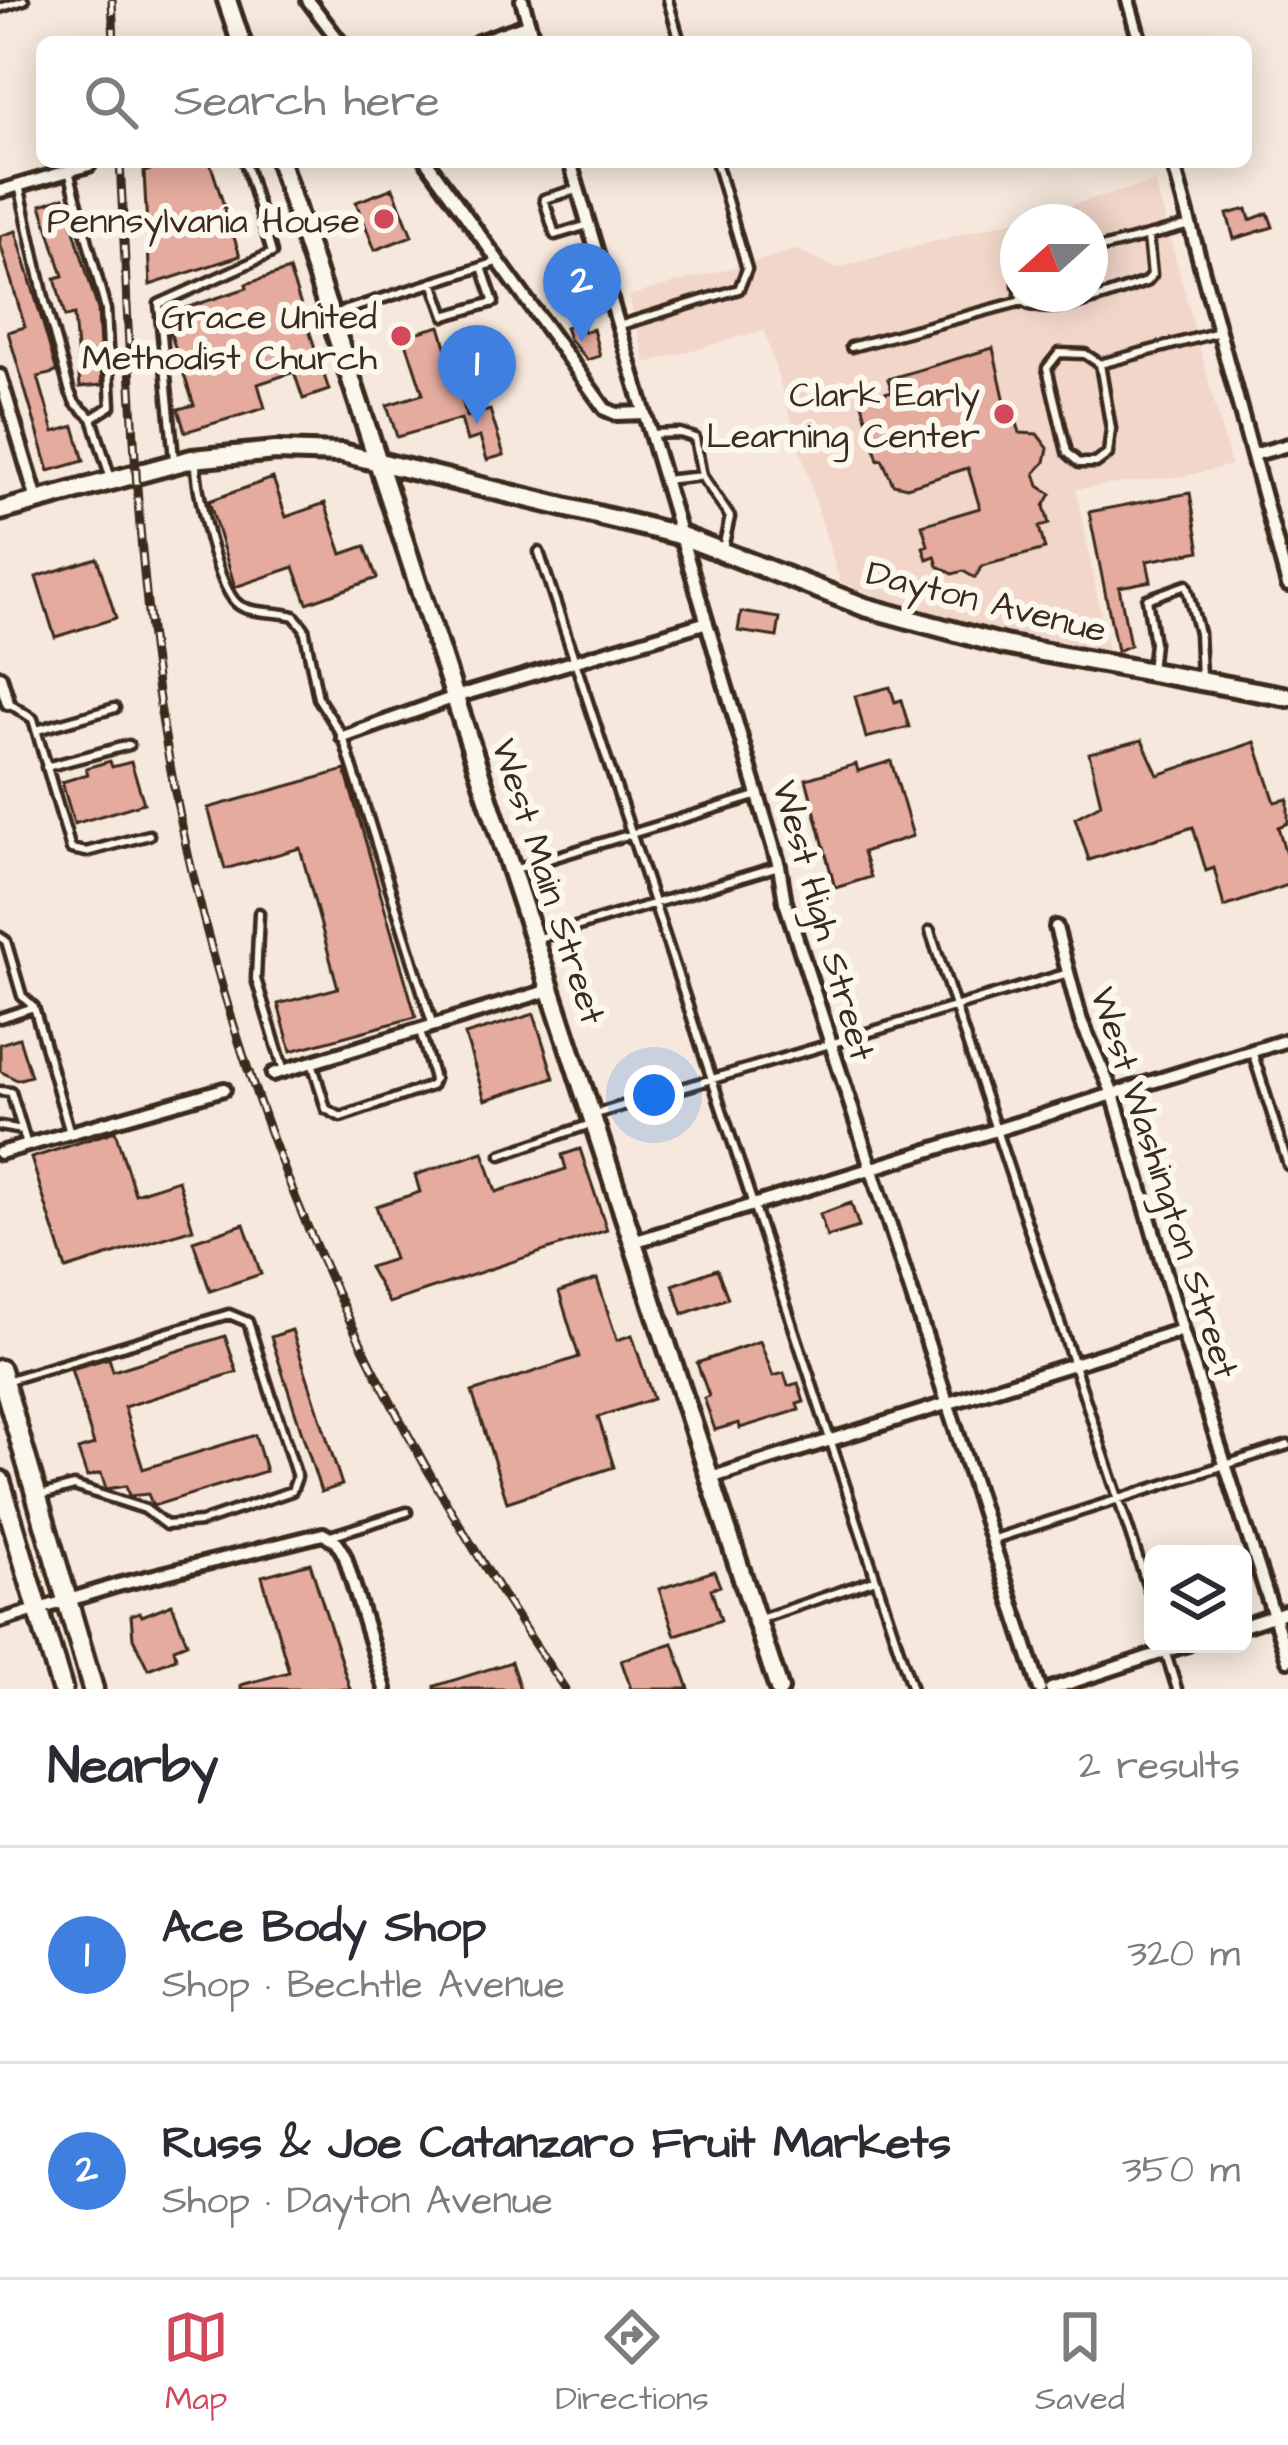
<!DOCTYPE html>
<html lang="en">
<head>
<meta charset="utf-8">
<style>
  :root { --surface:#fff; --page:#f2f2f3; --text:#2b2b33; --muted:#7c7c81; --line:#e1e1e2; --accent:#d1495b }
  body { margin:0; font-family:"Architects Daughter",sans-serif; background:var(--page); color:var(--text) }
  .controls { position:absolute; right:36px; bottom:36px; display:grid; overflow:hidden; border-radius:18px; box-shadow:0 6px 30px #0003 }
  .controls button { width:108px; height:108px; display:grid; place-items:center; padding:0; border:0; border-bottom:3px solid var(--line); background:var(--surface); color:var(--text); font:60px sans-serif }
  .compass { position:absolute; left:1000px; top:204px; width:108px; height:108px; border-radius:50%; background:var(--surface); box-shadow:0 6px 30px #0003; rotate:249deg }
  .you { position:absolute; left:654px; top:1095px; width:42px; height:42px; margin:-30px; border:9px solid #fff; border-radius:50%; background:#1a73e8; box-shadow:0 0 0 18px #1a73e833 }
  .badge { display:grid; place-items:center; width:78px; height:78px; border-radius:50%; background:var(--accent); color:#fff; font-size:39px; font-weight:700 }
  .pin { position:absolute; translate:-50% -99px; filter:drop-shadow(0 3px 6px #0008) }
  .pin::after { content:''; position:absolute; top:63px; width:42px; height:36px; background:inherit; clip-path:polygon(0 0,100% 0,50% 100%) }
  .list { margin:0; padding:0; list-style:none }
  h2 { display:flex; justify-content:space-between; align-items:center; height:156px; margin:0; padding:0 48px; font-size:51px }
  h2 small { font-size:39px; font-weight:400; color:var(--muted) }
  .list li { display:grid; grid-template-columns:78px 1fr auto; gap:36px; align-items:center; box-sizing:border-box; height:216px; padding:0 48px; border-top:3px solid var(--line) }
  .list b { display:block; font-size:45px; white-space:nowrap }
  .list p { margin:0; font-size:39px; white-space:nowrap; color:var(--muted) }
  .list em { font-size:39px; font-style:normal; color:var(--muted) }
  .icon { flex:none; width:66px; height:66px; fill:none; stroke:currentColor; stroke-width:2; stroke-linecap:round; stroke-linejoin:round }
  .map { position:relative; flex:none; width:1288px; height:1689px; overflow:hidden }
  .search { position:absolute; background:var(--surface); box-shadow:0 6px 30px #0003; left:36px; right:36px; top:36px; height:132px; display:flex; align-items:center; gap:30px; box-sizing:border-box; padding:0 42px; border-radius:18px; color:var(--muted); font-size:45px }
  .sheet { height:588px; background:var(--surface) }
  nav { display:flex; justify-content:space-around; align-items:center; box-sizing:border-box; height:168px; border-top:3px solid var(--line); background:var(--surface); font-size:33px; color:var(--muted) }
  nav a { display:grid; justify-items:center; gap:6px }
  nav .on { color:var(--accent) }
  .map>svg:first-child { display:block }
  .built { fill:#f1d6c9; fill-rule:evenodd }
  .building { fill:#e4ab9e; stroke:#3b2a1e; stroke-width:3 }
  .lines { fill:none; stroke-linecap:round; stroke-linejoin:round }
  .lane-casing { stroke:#3b2a1e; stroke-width:15 }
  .street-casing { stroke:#3b2a1e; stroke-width:20 }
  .secondary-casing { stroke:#3b2a1e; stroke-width:26 }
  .primary-casing { stroke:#3b2a1e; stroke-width:27 }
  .lane { stroke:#fbf7ec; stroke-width:6 }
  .street { stroke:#fbf7ec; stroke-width:10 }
  .secondary { stroke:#fbf7ec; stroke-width:16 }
  .primary { stroke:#fbf7ec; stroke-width:18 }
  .rail-casing { stroke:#3b2a1e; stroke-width:9 }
  .rail { stroke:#fbf7ec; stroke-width:4.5; stroke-dasharray:14; stroke-linecap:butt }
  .poi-dot { fill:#d1495b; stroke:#fbf7ec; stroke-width:4.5 }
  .labels { text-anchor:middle; stroke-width:12; stroke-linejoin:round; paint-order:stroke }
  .poi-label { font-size:36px; fill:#3b2a1e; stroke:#fbf7ec; text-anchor:end }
  .street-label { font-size:36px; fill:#3b2a1e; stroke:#fbf7ec }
</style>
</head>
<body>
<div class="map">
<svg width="1288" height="1689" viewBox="0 0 1288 1689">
  <rect width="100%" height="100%" fill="#f6e8dc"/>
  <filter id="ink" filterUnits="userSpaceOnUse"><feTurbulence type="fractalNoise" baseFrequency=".00833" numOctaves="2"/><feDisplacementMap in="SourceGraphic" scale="24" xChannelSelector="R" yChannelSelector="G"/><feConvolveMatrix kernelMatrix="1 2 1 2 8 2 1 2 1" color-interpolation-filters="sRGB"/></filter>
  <g filter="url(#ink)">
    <path class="built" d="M 1155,182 L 1231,465 L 1190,475 L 1076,489 L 1108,650 L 1012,633 L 898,603 L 840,582 L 764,330 L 646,363 L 629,296 L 797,250 L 837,268 ZM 1018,222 L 1090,222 L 1090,294 L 1018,294 Z"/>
    <path class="building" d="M 174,162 L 210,162 L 240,256 L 150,285 L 144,172 Z
      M 393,188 L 412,236 L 375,250 L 356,202 Z
      M 64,197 L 98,310 L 102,385 L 80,387 L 74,315 L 65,317 L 55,278 L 63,276 L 41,205 Z
      M 1247,209 L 1250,220 L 1268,213 L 1273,227 L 1234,239 L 1227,214 Z
      M 16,231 L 57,372 L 38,377 L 54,432 L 74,426 L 84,461 L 49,471 L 8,332 L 25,327 L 0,243 L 0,236 Z
      M 289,270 L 329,390 L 303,399 L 294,372 L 258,384 L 265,408 L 185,432 L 178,409 L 194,405 L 169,329 L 167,314 L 247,288 L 246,284 Z
      M 581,322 L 584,332 L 593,329 L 600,356 L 587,360 L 569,339 L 565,327 Z
      M 440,326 L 467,417 L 490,410 L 504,455 L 487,460 L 480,437 L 467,441 L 461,419 L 397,437 L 387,405 L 423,394 L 404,336 Z
      M 993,348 L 1007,411 L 1013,409 L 1020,433 L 1037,434 L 1048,448 L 1045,462 L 1035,473 L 1039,486 L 1051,494 L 1044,506 L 1049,524 L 1039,527 L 1045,549 L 982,566 L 975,578 L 963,571 L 953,574 L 938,566 L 935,556 L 927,559 L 923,547 L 928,545 L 922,525 L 980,508 L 968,468 L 907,487 L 893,484 L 882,459 L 878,460 L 861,400 L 892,391 L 888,379 Z
      M 273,478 L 286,517 L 325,503 L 342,554 L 365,546 L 377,578 L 307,603 L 294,567 L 235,587 L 209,501 Z
      M 1190,493 L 1200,551 L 1147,561 L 1151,581 L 1119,587 L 1130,645 L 1117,651 L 1089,512 Z
      M 97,558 L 116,618 L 55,637 L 36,577 Z
      M 741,612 L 780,618 L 777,637 L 738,631 Z
      M 890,687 L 895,702 L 901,700 L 909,727 L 866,738 L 855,696 Z
      M 1142,740 L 1158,775 L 1255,742 L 1275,802 L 1288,799 L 1288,823 L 1278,827 L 1288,861 L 1288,885 L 1224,907 L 1214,868 L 1206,871 L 1193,827 L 1089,860 L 1075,818 L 1101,804 L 1089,753 Z
      M 110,761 L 112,767 L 131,762 L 144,803 L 74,824 L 62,782 L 88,774 L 86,768 Z
      M 891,761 L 913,836 L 863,852 L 871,877 L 835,888 L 806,779 L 856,764 L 858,771 Z
      M 345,770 L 416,1017 L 291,1051 L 278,1004 L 338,988 L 300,848 L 225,869 L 208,808 Z
      M 534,1014 L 554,1078 L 485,1100 L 465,1035 Z
      M 19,1038 L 31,1076 L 17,1080 L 0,1071 L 0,1044 Z
      M 115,1131 L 135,1194 L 178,1180 L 193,1229 L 66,1269 L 31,1158 Z
      M 580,1149 L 607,1230 L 389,1303 L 369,1267 L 394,1259 L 376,1206 L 420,1192 L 415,1175 L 483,1152 L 496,1192 L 566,1169 L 562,1155 Z
      M 851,1203 L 859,1227 L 827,1237 L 820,1214 Z
      M 244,1224 L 261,1274 L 210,1291 L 193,1241 Z
      M 717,1269 L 728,1298 L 683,1314 L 673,1285 Z
      M 597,1279 L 617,1340 L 632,1335 L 653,1399 L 598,1417 L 614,1467 L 507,1502 L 472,1392 L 579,1357 L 559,1292 Z
      M 292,1330 L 342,1485 L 321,1492 L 271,1337 Z
      M 225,1336 L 237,1372 L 124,1407 L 143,1469 L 255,1435 L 266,1471 L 153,1506 L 148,1494 L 129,1496 L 126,1486 L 106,1489 L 101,1473 L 87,1477 L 78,1450 L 94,1445 L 71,1369 L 109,1358 L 113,1371 Z
      M 760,1341 L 773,1376 L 784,1373 L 788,1386 L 798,1383 L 804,1402 L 797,1404 L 799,1410 L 740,1428 L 739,1423 L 715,1430 L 704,1398 L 709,1396 L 697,1363 Z
      M 310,1563 L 350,1689 L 241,1689 L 241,1685 L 289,1672 L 262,1576 Z
      M 714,1571 L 720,1586 L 711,1589 L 721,1620 L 675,1635 L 659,1589 Z
      M 172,1604 L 187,1643 L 174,1648 L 176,1658 L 148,1669 L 133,1638 L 131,1615 L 140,1612 L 142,1616 Z
      M 673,1643 L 689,1689 L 631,1689 L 621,1660 Z
      M 511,1662 L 520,1689 L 435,1689 L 435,1686 Z"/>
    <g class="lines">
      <defs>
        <path id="lane" d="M 668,0 L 680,42
          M 0,8 L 24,0
          M 69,171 L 106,310 L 111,406 L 92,418
          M 19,185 L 45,302 L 70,392 L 75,403 L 92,418 L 110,476
          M 578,189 L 544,199 L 555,235 L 588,225
          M 1090,251 L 1190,225
          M 433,282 L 445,316 L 494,302 L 482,267
          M 1018,282 L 1018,286
          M 1020,294 L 1022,301 C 1050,321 1114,292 1146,282 L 1152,275 L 1148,237
          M 334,314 L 497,262
          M 618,326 L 739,289 L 747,269 L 716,162
          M 851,347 L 1022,301
          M 1100,364 L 1111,429 L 1108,454 L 1096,463 L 1079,463 L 1067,452 L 1047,368 L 1059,353 L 1085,354 L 1100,364 L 1219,332
          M 650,434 L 680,433 L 695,438 L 702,476 L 730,517 L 723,548
          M 174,459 L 159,304 L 272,253 L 245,162
          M 196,462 C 195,487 218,592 239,605 C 252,614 278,611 294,616 L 304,628 L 318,698 L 343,737 L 433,1026
          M 664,480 L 702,476
          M 539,552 L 912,1689
          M 1151,671 L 1154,643 L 1147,599 L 1186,585 L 1199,633 L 1201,677
          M 10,704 L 33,719 L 71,849 L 86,852 L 149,835
          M 37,730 L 115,708
          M 46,767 L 129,745
          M 516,869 L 756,796
          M 259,913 L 256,979 L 284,1071
          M 930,931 L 1153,1603
          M 0,937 L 6,941 L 22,996 L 34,1007 L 70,1133
          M 539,938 L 779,866
          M 0,1018 L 34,1007
          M 1252,1051 L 1288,1165
          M 312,1062 L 326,1109 L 341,1117 L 431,1086 L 434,1079 L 420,1031
          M 0,1091 L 11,1092 L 27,1145
          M 595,1114 L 1068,973
          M 0,1126 L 22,1130
          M 501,1155 L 591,1124
          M 9,1380 L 229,1314 L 248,1322 L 297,1477 L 292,1491 L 201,1522 L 166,1525 L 145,1509 L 74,1486 L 41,1495
          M 330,1536 L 407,1512
          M 991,1540 L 1288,1445
          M 760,1619 L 876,1579
          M 1163,1644 L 1177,1689"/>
        <path id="street" d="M 308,0 L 340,42
          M 522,0 L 534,42
          M 1128,0 L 1140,42
          M 478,42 L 529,24
          M 427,162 L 605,409 L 616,414 L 644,413
          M 570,162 L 779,866 L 785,902 L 1040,1689
          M 1173,162 L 1288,585
          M 0,191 L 89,165
          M 0,376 L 37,500
          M 1253,455 L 1288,445
          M 0,677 L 8,703
          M 343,737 L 455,697 L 704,623
          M 1056,927 L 1081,1021 L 1113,1094 L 1182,1330 L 1288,1660
          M 273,1074 L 550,990
          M 0,1153 L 224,1089
          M 633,1242 L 1288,1040
          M 710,1478 L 1182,1330
          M 0,1621 L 118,1585 L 323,1534 L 337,1542 L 345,1557 L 385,1689
          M 1243,1626 L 1288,1611
          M 1051,1689 L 1188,1644"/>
        <path id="secondary" d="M 227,0 L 241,42
          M 280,162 L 779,1689
          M 0,511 L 192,459 L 276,451 L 342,453 L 679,535 L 865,607 L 1004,645 L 1288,697"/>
        <path id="primary" d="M 0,1370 L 93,1689
          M 0,1481 L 62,1689"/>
      </defs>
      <use href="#lane" class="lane-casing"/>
      <use href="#street" class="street-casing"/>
      <use href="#secondary" class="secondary-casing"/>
      <use href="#primary" class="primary-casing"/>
      <use href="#lane" class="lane"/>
      <use href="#street" class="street"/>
      <use href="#secondary" class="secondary"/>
      <use href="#primary" class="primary"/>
      <defs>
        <path id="rail" d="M 112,0 L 114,42
          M 120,162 C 130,343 133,526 160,706 C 217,1074 355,1384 565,1689"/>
      </defs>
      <use href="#rail" class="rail-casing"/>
      <use href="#rail" class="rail"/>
    </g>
  </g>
  <g class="poi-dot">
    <circle cx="384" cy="219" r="12"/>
    <circle cx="401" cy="336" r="12"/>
    <circle cx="1004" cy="414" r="12"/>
  </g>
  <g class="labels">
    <g class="poi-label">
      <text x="360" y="232">Pennsylvania House</text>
      <text x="377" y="328">Grace United<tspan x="377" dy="41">Methodist Church</tspan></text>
      <text x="980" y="406">Clark Early<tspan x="980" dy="41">Learning Center</tspan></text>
    </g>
    <g class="street-label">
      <text transform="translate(987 600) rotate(14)" y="13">Dayton Avenue</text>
      <text transform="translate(550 881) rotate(72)" y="13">West Main Street</text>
      <text transform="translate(825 920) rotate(74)" y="13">West High Street</text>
      <text transform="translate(1166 1182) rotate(72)" y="13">West Washington Street</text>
    </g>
  </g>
</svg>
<div class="controls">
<button><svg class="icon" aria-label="layers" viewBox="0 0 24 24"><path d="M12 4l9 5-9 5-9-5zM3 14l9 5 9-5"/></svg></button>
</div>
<svg class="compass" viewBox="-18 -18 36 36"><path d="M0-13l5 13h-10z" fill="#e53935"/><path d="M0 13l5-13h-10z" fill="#7c7c81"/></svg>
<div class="you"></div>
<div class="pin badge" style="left:477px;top:424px;background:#3f7fe0">1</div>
<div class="pin badge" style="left:582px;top:342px;background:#3f7fe0">2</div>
<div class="search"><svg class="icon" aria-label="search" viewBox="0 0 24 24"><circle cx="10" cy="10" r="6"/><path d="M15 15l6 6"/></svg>Search here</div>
</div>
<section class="sheet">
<h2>Nearby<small>2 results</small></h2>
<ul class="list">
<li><span class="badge" style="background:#3f7fe0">1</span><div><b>Ace Body Shop</b><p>Shop · Bechtle Avenue</p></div><em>320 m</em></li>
<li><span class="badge" style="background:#3f7fe0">2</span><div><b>Russ &amp; Joe Catanzaro Fruit Markets</b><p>Shop · Dayton Avenue</p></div><em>350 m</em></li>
</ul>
</section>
<nav>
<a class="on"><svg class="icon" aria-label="map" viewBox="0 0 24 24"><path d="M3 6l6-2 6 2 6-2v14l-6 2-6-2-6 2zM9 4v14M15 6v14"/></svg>Map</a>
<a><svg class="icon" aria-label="directions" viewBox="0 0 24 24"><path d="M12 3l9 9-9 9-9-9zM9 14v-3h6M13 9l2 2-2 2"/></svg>Directions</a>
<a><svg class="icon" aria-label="saved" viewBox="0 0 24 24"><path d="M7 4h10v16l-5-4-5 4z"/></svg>Saved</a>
</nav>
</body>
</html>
